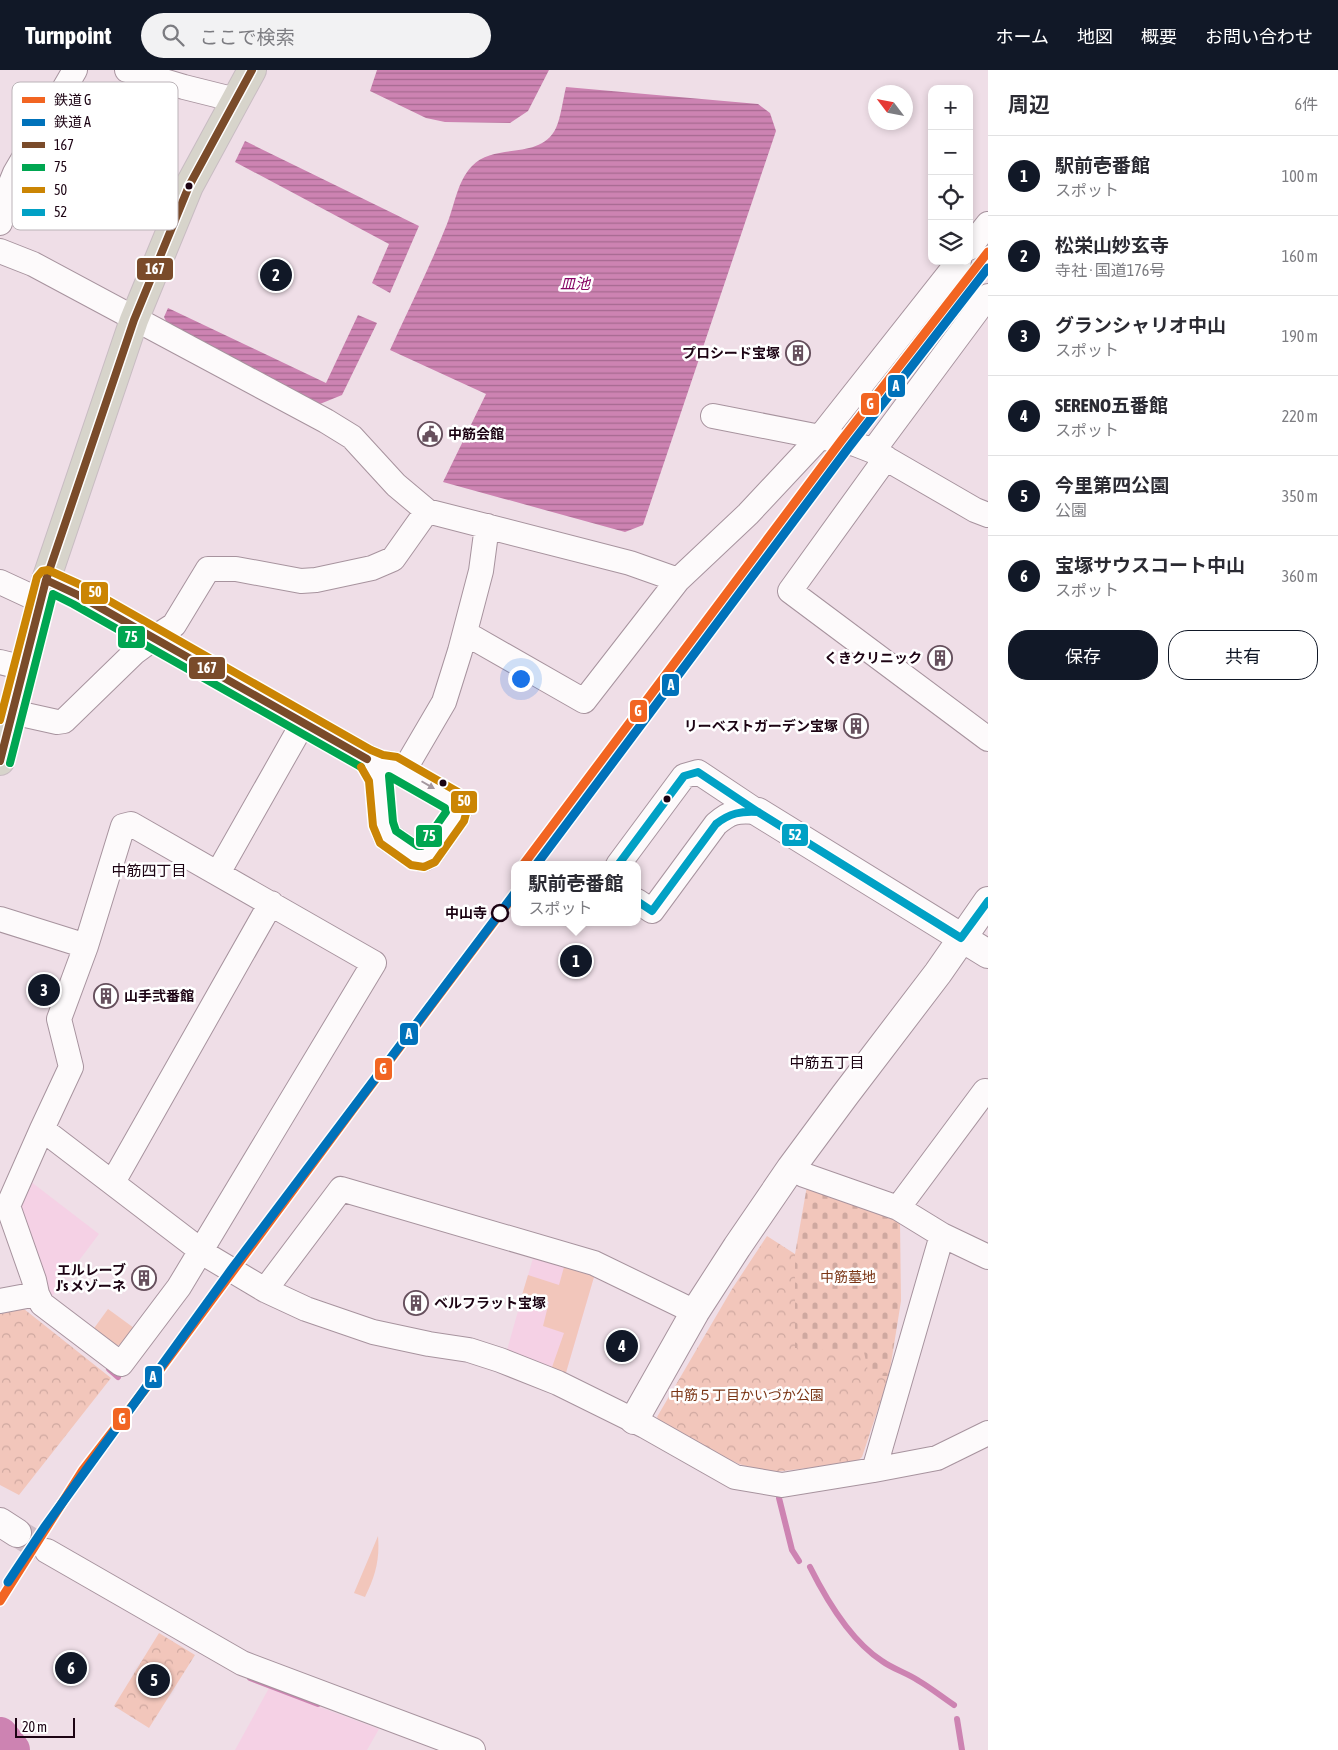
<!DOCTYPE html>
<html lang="ja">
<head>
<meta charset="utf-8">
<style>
  :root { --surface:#fff; --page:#f2f2f3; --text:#2b2b33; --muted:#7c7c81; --line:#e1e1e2; --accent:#111827 }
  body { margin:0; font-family:"Asap Condensed","Noto Sans JP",sans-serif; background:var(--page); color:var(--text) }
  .controls { position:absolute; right:15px; top:15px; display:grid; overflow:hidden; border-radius:10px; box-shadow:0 2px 8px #0003 }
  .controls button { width:45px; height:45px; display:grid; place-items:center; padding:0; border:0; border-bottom:1px solid var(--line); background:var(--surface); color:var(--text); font:25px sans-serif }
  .compass { position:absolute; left:868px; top:15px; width:45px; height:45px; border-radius:50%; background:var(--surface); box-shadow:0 2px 8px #0003; rotate:302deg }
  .scale { position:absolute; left:15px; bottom:12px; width:60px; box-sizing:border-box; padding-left:5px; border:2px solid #1c0313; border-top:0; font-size:14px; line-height:18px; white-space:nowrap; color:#1c0313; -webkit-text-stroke:4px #fff; paint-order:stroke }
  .you { position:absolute; left:520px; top:608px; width:18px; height:18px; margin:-12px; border:4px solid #fff; border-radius:50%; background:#1a73e8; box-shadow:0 0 0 8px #1a73e833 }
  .badge { display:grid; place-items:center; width:32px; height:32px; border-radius:50%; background:var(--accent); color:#fff; font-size:16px; font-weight:700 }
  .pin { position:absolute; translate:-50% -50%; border:2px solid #fff; box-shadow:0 1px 5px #0006 }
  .popup { position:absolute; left:511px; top:791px; width:130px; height:65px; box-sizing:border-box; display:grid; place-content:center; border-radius:10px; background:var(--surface); filter:drop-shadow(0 1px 4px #0005); font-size:16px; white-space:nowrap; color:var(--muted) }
  .popup b { font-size:19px; color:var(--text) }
  .popup::after { content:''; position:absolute; left:50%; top:100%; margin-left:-10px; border:10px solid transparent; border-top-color:var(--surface) }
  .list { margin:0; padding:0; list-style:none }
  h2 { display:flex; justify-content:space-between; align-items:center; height:65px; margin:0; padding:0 20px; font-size:21px }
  h2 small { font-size:16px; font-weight:400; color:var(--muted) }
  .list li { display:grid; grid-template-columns:32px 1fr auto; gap:15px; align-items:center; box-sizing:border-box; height:80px; padding:0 20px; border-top:1px solid var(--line) }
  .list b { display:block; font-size:19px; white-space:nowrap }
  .list p { margin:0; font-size:16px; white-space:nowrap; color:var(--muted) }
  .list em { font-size:16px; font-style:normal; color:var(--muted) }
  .actions { display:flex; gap:10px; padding:15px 20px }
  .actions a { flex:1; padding:11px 0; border:1px solid var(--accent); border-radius:20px; text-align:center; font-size:18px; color:var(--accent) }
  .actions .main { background:var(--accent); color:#fff }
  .icon { flex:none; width:28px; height:28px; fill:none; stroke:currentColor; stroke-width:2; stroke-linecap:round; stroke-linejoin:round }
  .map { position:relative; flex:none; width:988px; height:1680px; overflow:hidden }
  header { display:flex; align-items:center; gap:30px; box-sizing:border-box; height:70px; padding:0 25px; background:var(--accent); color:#fff }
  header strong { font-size:24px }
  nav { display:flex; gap:28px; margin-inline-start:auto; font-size:18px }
  .search { width:350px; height:45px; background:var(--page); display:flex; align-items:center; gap:12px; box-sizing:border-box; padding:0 18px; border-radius:28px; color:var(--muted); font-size:19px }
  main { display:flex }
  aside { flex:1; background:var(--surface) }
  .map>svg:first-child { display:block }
  .built { fill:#f5d1e5 }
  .green { fill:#f2c6bb }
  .cemetery { fill:url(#cemetery-stones) }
  .park { fill:url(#park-crowns) }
  .water { fill:url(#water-rules) }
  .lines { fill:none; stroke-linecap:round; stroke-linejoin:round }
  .stream { stroke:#cd83b2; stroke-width:6 }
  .river { stroke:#cd83b2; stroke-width:36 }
  .secondary-tunnel { stroke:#cfbdc7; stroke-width:28; stroke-dasharray:28 14; stroke-linecap:butt }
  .street-casing { stroke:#a7939e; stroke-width:26 }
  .secondary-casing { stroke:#a7939e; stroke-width:30 }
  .highway-casing { stroke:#c8bcc2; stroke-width:30 }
  .street { stroke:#fdfafb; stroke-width:24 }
  .secondary { stroke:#fdfafb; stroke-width:28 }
  .highway { stroke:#d7d4cb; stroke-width:28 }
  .bus-1-casing { stroke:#fff; stroke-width:11 }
  .bus-2-casing { stroke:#fff; stroke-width:11 }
  .bus-3-casing { stroke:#fff; stroke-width:11 }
  .bus-4-casing { stroke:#fff; stroke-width:11 }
  .bus-1 { stroke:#7a4b2a; stroke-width:8 }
  .bus-2 { stroke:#00a651; stroke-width:8 }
  .bus-3 { stroke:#cb8504; stroke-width:8 }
  .bus-4 { stroke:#01a1c5; stroke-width:8 }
  .rail-1-casing { stroke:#fff; stroke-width:12 }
  .rail-2-casing { stroke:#fff; stroke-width:12 }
  .rail-1 { stroke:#f26522; stroke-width:9 }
  .rail-2 { stroke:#0072ba; stroke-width:9 }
  .oneway { fill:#a3979e }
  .bus-dot { fill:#1c0313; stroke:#fff; stroke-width:2 }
  .stop-dot { fill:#fff; stroke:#1c0313; stroke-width:2.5 }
  .labels { text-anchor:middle; stroke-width:5; stroke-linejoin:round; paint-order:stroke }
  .poi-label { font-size:14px; font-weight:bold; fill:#1c0313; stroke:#fff; text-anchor:end }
  .stop-label { font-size:14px; font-weight:bold; fill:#1c0313; stroke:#fff; text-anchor:end }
  .park-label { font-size:14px; fill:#7a3515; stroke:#fff }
  .water-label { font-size:15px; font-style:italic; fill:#870565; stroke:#fff }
  .neighbourhood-label { font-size:15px; fill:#1c0313; stroke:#fff }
  .key { fill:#fff; stroke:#bbb3b8; stroke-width:1 }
  .key-label { font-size:14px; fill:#1c0313 }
  .line-badge { stroke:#fff; stroke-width:2 }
  .badge-label { font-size:14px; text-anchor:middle; font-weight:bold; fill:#fff }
</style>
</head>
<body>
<header>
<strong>Turnpoint</strong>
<div class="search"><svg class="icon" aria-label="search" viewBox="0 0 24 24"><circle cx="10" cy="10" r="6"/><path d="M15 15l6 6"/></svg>ここで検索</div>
<nav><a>ホーム</a><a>地図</a><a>概要</a><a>お問い合わせ</a></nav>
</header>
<main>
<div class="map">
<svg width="988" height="1680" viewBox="0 0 988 1680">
  <defs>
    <pattern id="cemetery-stones" width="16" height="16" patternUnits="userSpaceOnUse" patternTransform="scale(1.25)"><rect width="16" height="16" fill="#f2c6bb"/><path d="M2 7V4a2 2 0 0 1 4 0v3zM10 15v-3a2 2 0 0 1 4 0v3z" fill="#cfa8a0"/></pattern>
    <pattern id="park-crowns" width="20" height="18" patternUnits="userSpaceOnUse" patternTransform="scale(1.25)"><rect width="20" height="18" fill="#f2c6bb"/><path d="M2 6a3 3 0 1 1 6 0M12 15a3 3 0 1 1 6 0" fill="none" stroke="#cfa8a0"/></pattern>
    <pattern id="water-rules" width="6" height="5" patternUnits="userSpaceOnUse" patternTransform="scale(1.25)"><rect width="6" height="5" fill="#cd83b2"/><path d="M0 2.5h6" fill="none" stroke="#a66990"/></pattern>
  </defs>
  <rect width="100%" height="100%" fill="#efdee7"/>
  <path class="built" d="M 30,1111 L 99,1164 L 50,1229 L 20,1139 Z
    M 533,1188 L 585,1203 L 594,1207 L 565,1306 L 507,1280 Z
    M 269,1618 L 379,1659 L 367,1680 L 235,1680 Z"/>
  <path class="green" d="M 564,1197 L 585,1203 L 594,1207 L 565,1306 L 551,1300 L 564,1263 L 543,1256 L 549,1232 L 522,1225 L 528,1205 L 559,1215 Z
    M 108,1239 L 134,1258 L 122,1274 L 114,1276 L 92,1261 Z
    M 378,1466 C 380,1490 375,1507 365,1527 L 354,1523 Z"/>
  <path class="cemetery" d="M 807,1116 L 900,1150 L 901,1231 L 889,1306 L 869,1306 L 795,1278 L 795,1184 Z"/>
  <path class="park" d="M 767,1166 L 795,1184 L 795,1278 L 864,1282 L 869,1306 L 889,1306 L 862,1387 L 856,1392 L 775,1402 L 757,1399 L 739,1394 L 704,1378 L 660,1352 L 657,1347 L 732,1219 Z
    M 24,1239 L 111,1308 L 19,1425 L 0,1415 L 0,1244 Z
    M 159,1563 L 195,1585 L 149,1658 L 114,1636 Z"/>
  <path class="water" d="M 377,0 L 549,0 L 528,41 L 510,53 L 445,52 L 426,48 L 370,21 Z
    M 566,17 L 758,34 L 770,43 L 776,61 L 643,455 L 625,462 L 443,412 L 486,324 L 390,280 C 409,238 430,197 447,154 C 455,134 457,112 472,96 C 495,72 540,91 556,58 C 561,47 563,29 566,17 Z
    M 245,71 L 419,156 L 390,223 L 372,213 L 389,174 L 235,92 Z
    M 168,238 L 326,313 L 358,245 L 377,253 L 342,325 L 315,336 L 168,255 L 164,247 Z"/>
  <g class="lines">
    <path class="stream" d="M 109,1299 L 118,1307
      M 779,1428 L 792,1480 L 799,1491
      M 810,1497 C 826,1529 851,1571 882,1591 C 893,1599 907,1603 919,1611 C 931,1618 942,1627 954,1635
      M 250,1608 L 318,1634
      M 957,1649 L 962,1680"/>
    <path class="river" d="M 0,1665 L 12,1680"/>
    <path class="secondary-tunnel" d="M 17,1463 L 47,1481"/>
    <defs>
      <path id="street" d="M 127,0 L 184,17 L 236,30
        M 0,153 L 8,120 L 15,103 L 75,0
        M 969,178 L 988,154
        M 0,181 L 33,194 L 326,351 L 352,367 L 396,415 L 427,441 L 630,493 L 678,510 L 748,444 L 820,367 L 855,374 L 873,381 L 975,440 L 988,445
        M 713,346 L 820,367 L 959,191
        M 873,381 L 988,226
        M 886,388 L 790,521 L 988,669
        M 0,512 L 41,531
        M 465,563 L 584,631 L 678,510
        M 0,592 L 24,598
        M 12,642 L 57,652 L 64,651 L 135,582 L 154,568 L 174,555 L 208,499 L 236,499 L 301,511 L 316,510 L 372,498 L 393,489 L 427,441
        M 403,702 L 444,632 L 460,581 L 481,501 L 487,456
        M 618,795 L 684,706 L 698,702 L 758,742
        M 218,803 L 303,653
        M 637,831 L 652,841 L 716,754 C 732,740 738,741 758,742
        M 0,849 L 86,876
        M 791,1098 L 804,1105 L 898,1138
        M 113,1112 L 271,833
        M 942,1165 L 988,1187
        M 265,1220 L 341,1119 L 594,1193 L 695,1242
        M 37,1224 L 34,1210 L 8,1136 L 42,1059 L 208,1186 L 265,1220 L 306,1239 L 373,1262 L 429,1274 L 469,1280 L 500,1290 L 558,1313 L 645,1356 L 735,1407 L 782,1415 L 874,1400 L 942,1165 L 898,1138 L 985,1021 L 988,1023
        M 0,1231 L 37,1224 L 42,1234 L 121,1294 L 179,1217 L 374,893 L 131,754 L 123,756 L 86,876 L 59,949 L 71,997 L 42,1059
        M 874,1400 L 937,1388 L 988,1363
        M 47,1481 L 242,1593 L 473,1680"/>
      <path id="secondary" d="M 46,510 L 78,525 L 367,689 L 381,695 L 393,696 L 453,731 L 457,741 L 455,747 L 429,784 L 423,787 L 414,785 L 388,767 L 383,754 L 379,708 L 373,696 L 367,689
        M 758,742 L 988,884
        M 634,1350 L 695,1242 L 737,1177 L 791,1098 L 845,1025 L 938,903 L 988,831
        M 0,1452 L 17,1463"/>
      <path id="highway" d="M 0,691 L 46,510 L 134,250 L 189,116 L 252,0"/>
    </defs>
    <use href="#street" class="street-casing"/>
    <use href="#secondary" class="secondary-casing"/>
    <use href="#highway" class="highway-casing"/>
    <use href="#street" class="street"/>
    <use href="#secondary" class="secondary"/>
    <use href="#highway" class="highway"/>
    <defs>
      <path id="bus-1" d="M 46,510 L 78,525 L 367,689
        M 0,691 L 46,510 L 134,250 L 189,116 L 252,0"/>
      <path id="bus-2" d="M 10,693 L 53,524 L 73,534 L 361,697
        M 389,706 L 445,738 L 446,742 L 422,776 L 418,776 L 396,761 L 393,752 Z"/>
      <path id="bus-3" d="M 0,650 L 37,507 L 42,501 L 48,500 L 83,516 L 371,680 L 383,685 L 397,687 L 458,722 L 462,726 L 467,740 L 464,751 L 435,792 L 424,797 L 411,795 L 380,773 L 373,756 L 369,711 L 361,697"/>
      <path id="bus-4" d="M 618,795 L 684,706 L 698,702 L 758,742 L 961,868 L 988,831
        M 637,831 L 652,841 L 716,754 C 730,743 741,741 758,742"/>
    </defs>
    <use href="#bus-1" class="bus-1-casing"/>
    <use href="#bus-2" class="bus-2-casing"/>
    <use href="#bus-3" class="bus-3-casing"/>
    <use href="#bus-4" class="bus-4-casing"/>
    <use href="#bus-1" class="bus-1"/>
    <use href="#bus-2" class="bus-2"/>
    <use href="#bus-3" class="bus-3"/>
    <use href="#bus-4" class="bus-4"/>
    <defs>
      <path id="rail-1" d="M 523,795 L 841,371 L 988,182
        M 0,1531 L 83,1400 L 159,1301 L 353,1039 L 515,824"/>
      <path id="rail-2" d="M 536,795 L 849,377 L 988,198
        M 8,1512 L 44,1458 L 231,1200 L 515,823"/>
    </defs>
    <use href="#rail-1" class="rail-1-casing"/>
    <use href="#rail-2" class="rail-2-casing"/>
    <use href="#rail-1" class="rail-1"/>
    <use href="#rail-2" class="rail-2"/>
  </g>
  <defs><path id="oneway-solid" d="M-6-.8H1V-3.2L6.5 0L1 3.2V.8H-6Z" transform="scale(1.25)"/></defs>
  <use class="oneway" href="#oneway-solid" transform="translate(428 715) rotate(30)"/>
  <defs>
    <symbol id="building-ring" viewBox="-11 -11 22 22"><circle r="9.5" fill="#fff" stroke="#66505d" stroke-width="1.5"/><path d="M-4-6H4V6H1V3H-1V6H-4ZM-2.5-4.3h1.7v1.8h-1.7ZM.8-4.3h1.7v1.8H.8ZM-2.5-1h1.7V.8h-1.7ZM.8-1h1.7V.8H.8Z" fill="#66505d"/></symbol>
    <symbol id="civic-ring" viewBox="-11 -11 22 22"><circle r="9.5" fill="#fff" stroke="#66505d" stroke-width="1.5"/><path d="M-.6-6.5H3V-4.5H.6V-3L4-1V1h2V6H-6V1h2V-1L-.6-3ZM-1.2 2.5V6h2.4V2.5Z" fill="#66505d"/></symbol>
  </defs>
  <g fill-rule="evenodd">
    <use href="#building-ring" x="784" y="269" width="28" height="28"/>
    <use href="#civic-ring" x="416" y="350" width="28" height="28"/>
    <use href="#building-ring" x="926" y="574" width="28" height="28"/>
    <use href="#building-ring" x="842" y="642" width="28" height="28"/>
    <use href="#building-ring" x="92" y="912" width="28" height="28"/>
    <use href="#building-ring" x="130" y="1194" width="28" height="28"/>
    <use href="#building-ring" x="402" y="1219" width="28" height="28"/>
  </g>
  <g class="bus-dot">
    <circle cx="189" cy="116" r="4.5"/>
    <circle cx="443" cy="713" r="4.5"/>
    <circle cx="667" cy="729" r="4.5"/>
  </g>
  <circle class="stop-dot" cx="500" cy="843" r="8"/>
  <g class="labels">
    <g class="poi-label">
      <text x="780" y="288">プロシード宝塚</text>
      <text x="448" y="369" text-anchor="start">中筋会館</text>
      <text x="922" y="593">くきクリニック</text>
      <text x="838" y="661">リーベストガーデン宝塚</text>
      <text x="124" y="931" text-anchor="start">山手弐番館</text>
      <text x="126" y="1205">エルレーブ<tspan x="126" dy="16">J's メゾーネ</tspan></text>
      <text x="434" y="1238" text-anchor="start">ベルフラット宝塚</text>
    </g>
    <g class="stop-label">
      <text x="487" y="848">中山寺</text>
    </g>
    <g class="park-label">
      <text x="848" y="1212">中筋墓地</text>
      <text x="747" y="1330">中筋５丁目かいづか公園</text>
    </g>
    <g class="water-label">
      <text x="575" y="219">皿池</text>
    </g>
    <g class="neighbourhood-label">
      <text x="149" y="806">中筋四丁目</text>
      <text x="827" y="998">中筋五丁目</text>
    </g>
  </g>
  <rect x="12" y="12" width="166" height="148" rx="8" class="key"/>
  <rect x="22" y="27" width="23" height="6" fill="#f26522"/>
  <rect x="22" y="49" width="23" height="7" fill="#0072ba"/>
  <rect x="22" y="72" width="23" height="6" fill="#7a4b2a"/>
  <rect x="22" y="94" width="23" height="7" fill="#00a651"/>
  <rect x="22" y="117" width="23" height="6" fill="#cb8504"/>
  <rect x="22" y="139" width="23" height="7" fill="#01a1c5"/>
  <g class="key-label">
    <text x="54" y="35">鉄道 G</text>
    <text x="54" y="57">鉄道 A</text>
    <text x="54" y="80">167</text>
    <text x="54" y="102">75</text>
    <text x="54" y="125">50</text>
    <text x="54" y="147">52</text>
  </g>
  <g class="line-badge">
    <rect x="136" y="187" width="38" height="24" rx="5" fill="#7a4b2a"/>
    <rect x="887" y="304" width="19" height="24" rx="5" fill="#0072ba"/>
    <rect x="860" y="322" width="20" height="24" rx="5" fill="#f26522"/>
    <rect x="80" y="511" width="29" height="24" rx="5" fill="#cb8504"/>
    <rect x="117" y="555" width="29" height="24" rx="5" fill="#00a651"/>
    <rect x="188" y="586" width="38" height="24" rx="5" fill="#7a4b2a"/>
    <rect x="661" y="603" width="19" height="24" rx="5" fill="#0072ba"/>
    <rect x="629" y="629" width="19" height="24" rx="5" fill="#f26522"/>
    <rect x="450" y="720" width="28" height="24" rx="5" fill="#cb8504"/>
    <rect x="781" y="753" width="28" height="24" rx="5" fill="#01a1c5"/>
    <rect x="415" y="754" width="28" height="24" rx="5" fill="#00a651"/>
    <rect x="399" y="952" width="20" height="24" rx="5" fill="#0072ba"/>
    <rect x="374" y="987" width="19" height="24" rx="5" fill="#f26522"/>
    <rect x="144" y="1295" width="19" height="24" rx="5" fill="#0072ba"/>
    <rect x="112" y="1337" width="19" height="24" rx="5" fill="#f26522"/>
  </g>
  <g class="badge-label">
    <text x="155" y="204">167</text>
    <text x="896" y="321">A</text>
    <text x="870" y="339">G</text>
    <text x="95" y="527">50</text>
    <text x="131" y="572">75</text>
    <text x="207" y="603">167</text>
    <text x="671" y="620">A</text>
    <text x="638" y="646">G</text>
    <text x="464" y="736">50</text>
    <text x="795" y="770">52</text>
    <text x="429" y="771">75</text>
    <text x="409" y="969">A</text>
    <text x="383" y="1004">G</text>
    <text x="153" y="1312">A</text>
    <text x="122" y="1354">G</text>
  </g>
</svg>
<div class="controls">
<button>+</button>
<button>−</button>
<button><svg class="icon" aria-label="locate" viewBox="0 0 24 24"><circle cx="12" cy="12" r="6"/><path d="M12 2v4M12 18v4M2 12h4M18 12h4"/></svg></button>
<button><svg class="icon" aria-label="layers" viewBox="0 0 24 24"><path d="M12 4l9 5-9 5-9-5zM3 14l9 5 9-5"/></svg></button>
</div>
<svg class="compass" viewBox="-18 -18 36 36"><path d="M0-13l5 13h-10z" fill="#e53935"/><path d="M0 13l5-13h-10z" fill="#7c7c81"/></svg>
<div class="scale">20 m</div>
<div class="you"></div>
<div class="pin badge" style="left:576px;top:891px">1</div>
<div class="popup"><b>駅前壱番館</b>スポット</div>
<div class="pin badge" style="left:276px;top:205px">2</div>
<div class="pin badge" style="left:44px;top:920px">3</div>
<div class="pin badge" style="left:622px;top:1276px">4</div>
<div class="pin badge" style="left:154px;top:1610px">5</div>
<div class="pin badge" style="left:71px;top:1598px">6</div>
</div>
<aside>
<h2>周辺<small>6件</small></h2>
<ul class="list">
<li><span class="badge">1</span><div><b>駅前壱番館</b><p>スポット</p></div><em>100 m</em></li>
<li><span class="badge">2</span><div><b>松栄山妙玄寺</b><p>寺社 · 国道176号</p></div><em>160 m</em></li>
<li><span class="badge">3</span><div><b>グランシャリオ中山</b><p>スポット</p></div><em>190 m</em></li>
<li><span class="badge">4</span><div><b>SERENO五番館</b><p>スポット</p></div><em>220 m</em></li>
<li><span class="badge">5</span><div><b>今里第四公園</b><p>公園</p></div><em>350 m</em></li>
<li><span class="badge">6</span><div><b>宝塚サウスコート中山</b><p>スポット</p></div><em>360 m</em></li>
</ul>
<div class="actions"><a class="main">保存</a><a>共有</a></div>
</aside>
</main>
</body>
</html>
